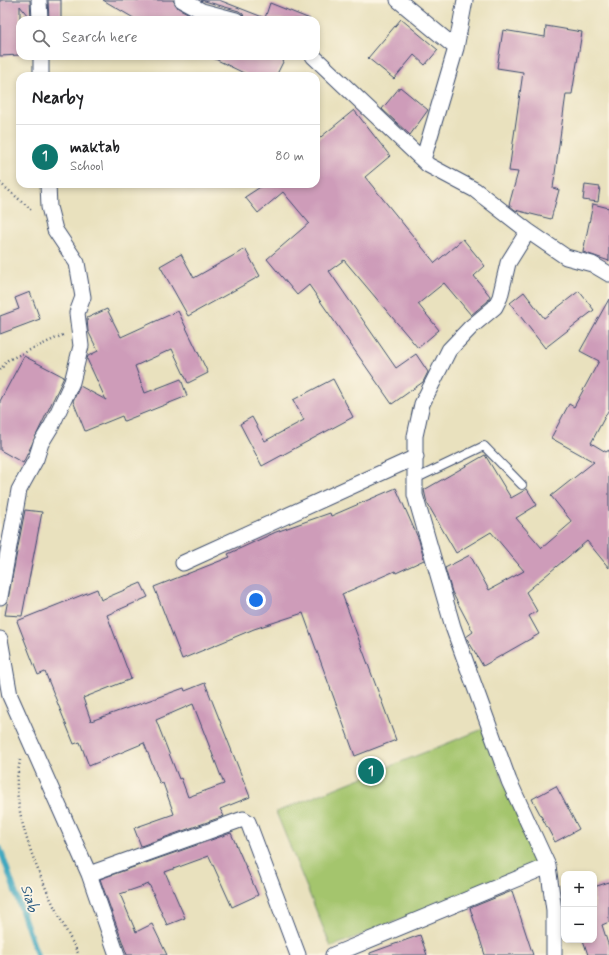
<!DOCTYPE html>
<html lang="en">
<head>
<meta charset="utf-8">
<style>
  :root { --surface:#fff; --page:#f2f2f2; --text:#202124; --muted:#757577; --line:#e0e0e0; --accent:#0f766e }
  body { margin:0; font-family:Mynerve,sans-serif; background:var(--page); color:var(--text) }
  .controls { position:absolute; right:12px; bottom:12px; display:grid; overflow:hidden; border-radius:8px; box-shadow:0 2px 6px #0003 }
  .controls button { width:36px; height:36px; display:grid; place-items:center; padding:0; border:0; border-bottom:1px solid var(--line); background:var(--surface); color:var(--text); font:20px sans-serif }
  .you { position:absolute; left:256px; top:600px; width:14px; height:14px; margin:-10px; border:3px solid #fff; border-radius:50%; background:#1a73e8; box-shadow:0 0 0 6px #1a73e833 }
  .badge { display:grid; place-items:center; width:26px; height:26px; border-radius:50%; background:var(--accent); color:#fff; font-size:13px; font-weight:700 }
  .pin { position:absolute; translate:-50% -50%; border:2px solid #fff; box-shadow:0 1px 4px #0006 }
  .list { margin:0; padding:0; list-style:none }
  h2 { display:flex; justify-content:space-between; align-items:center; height:52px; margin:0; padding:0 16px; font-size:17px }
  h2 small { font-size:13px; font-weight:400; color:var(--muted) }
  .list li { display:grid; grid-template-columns:26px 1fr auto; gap:12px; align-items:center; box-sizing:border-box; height:64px; padding:0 16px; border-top:1px solid var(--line) }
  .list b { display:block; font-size:15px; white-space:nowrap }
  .list p { margin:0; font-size:13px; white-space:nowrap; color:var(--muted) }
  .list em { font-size:13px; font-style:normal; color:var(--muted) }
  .icon { flex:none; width:22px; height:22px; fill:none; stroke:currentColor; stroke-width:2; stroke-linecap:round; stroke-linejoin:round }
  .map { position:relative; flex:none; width:609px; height:955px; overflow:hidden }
  .search { position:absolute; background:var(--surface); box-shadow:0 2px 6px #0003; left:16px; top:16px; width:304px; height:44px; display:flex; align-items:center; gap:10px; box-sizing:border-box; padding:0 14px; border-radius:12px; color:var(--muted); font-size:15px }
  .panel { position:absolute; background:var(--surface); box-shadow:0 2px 6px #0003; left:16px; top:72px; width:304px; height:116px; border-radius:12px }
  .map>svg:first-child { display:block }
  .green { fill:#a4c56d; stroke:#607a66 }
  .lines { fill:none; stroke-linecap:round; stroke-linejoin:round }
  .stream { stroke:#3fa8bf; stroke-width:5.5 }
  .building { fill:#ce9cb9; fill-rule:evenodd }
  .service-casing { stroke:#3a4a6c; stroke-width:10 }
  .minor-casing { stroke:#3a4a6c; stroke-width:17 }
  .path { stroke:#3a4a6c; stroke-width:2.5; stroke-dasharray:1 3; stroke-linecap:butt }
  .service { stroke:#fff; stroke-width:8 }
  .minor { stroke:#fff; stroke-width:15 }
  .labels { text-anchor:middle; stroke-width:3.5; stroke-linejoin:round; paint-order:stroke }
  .water-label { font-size:15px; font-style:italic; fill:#285980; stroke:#fcf5e5 }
</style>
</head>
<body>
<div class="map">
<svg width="609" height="955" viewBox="0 0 609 955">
  <rect width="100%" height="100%" fill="#fcf5e5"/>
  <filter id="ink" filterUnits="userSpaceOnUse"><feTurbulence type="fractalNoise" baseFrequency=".025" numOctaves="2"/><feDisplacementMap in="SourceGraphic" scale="8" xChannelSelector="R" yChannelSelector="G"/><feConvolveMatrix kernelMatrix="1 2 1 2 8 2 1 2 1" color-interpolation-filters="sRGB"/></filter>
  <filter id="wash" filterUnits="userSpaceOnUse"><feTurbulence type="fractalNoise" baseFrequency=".012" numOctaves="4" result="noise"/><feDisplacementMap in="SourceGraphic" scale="16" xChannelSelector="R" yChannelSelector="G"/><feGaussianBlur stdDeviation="0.9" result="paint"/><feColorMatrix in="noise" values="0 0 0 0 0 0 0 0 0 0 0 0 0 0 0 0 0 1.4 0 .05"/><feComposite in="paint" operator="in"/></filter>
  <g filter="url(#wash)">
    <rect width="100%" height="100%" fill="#e9e1be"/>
    <path class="green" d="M 483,729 L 537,865 L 331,947 L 276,812 Z"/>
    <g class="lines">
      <path class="stream" d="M 0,848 L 37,955"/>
    </g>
    <g id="blocks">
      <path class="building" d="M 0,0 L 30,0 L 31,20 L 20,6 L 20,55 L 0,56 Z
        M 48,0 L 61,0 L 61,20 L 49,20 Z
        M 103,0 L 173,0 L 178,8 L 201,20 L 137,20 Z
        M 201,0 L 219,0 L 265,18 L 270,3 L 310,19 L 245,20 L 243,14 L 239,11 Z
        M 401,19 L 438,50 L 425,65 L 414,55 L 394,79 L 368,58 Z
        M 546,26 L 582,32 L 572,94 L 566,94 L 553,188 L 559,190 L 551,219 L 515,210 L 509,205 L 518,172 L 509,171 L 523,72 L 497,68 L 503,30 L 545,37 Z
        M 209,56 L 286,56 L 276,76 L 250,76 Z
        M 400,87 L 428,110 L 410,135 L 382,109 Z
        M 354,110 L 390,156 L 365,177 L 435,263 L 463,239 L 485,266 L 474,276 L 490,296 L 488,301 L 471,315 L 444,283 L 418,304 L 439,330 L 418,348 L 344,260 L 329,271 L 396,368 L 416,354 L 428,372 L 423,382 L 392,404 L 309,285 L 297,295 L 267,259 L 309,223 L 283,192 L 258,213 L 245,197 L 265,184 L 316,184 L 316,141 Z
        M 585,185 L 600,187 L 598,202 L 583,200 Z
        M 593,204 L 609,208 L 609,261 L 583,252 Z
        M 245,249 L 260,276 L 188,316 L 160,266 L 181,254 L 194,278 Z
        M 579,291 L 594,310 L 545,348 L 510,303 L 524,292 L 544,318 Z
        M 30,292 L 40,319 L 0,334 L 0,316 L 19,309 L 15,298 Z
        M 609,299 L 609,409 L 591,443 L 606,452 L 609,450 L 609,568 L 587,541 L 526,592 L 537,611 L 529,616 L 539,634 L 483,666 L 466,637 L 473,632 L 452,592 L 445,568 L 470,555 L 489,590 L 524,571 L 491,532 L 456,553 L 427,503 L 424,490 L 485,455 L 511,498 L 527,489 L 537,505 L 516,518 L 542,548 L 572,522 L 551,496 L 594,462 L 551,438 L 569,404 L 574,407 L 599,361 L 580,351 Z
        M 107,309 L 121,337 L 178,311 L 208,373 L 188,383 L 172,349 L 135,366 L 145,393 L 181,379 L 187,396 L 124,421 L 122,416 L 85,431 L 73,401 L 80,386 L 106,400 L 87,359 L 88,356 L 98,351 L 88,331 L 87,318 Z
        M 24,356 L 64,377 L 23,463 L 0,450 L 0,401 Z
        M 333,379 L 353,417 L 262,466 L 240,424 L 252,417 L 265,441 L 304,420 L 293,400 Z
        M 396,488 L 419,540 L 424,560 L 396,573 L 395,571 L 342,594 L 396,740 L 355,756 L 303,613 L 254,629 L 182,659 L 154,587 L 230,557 L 228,554 L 276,532 L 330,513 L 331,516 Z
        M 25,510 L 42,512 L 22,616 L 5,615 Z
        M 141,583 L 148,597 L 107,615 L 131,679 L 83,698 L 91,721 L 184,688 L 185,691 L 205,683 L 250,797 L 220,809 L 224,816 L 141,846 L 134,828 L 174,814 L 163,783 L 160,784 L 144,743 L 89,766 L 80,742 L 74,744 L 45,672 L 38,675 L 17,621 L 97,589 L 101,600 ZM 193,704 L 224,784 L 188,797 L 181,778 L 179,779 L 156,720 Z
        M 556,786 L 579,829 L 555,842 L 532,799 Z
        M 231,833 L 258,895 L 232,907 L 209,856 L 165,872 L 185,918 L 167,925 L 149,884 L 120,894 L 136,932 L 152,924 L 167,955 L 127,955 L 100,879 Z
        M 609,882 L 609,922 L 602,925 L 609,947 L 609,955 L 588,955 L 583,940 L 594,940 L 594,887 Z
        M 512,891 L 533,955 L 485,955 L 470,908 Z
        M 420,935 L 427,955 L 370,955 L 370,953 Z"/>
    </g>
  </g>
  <g filter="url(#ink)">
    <use href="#blocks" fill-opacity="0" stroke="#3a4a6c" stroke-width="1"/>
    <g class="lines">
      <defs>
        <path id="service" d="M 415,479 L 484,446 L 522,485"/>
        <path id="minor" d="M 39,0 L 40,20
          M 182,0 L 202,11 L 236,20
          M 398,0 L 456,48
          M 41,56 L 41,76
          M 313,56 L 428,165 L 475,190 L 528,231 L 566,257 L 592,264 L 609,274
          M 423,160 L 456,48 L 465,0
          M 528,231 L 508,263 L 500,297 L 495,307 L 471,327 L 449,350 L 422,404 L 415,436 L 415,495 L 453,627 L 509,781 L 548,866 L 554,910 L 554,955
          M 183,563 L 416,457
          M 0,597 L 19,490 L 36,459 L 41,443 L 52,425 L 72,382 L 81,346 L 77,313 L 83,297 L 77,263 L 55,230 L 49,207 L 48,184
          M 0,639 L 10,696 L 89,874 L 117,955
          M 89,874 L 243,819 L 248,822 L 298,955
          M 333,955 L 548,866"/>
      </defs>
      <use href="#service" class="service-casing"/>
      <use href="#minor" class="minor-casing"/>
      <path class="path" d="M 0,183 L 33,211
        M 0,370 L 8,360 L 63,335
        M 20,760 C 19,768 16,778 17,787 C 19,840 54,908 79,955"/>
      <use href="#service" class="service"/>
      <use href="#minor" class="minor"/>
    </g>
  </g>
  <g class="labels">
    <g class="water-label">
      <text transform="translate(30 898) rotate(71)" y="5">Siab</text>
    </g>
  </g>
</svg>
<div class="controls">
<button>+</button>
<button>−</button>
</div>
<div class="you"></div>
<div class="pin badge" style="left:371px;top:771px">1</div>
<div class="search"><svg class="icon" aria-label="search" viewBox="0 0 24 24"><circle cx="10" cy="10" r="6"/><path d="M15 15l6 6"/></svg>Search here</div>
<section class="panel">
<h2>Nearby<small></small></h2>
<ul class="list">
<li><span class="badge">1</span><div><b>maktab</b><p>School</p></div><em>80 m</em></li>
</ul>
</section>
</div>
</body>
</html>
